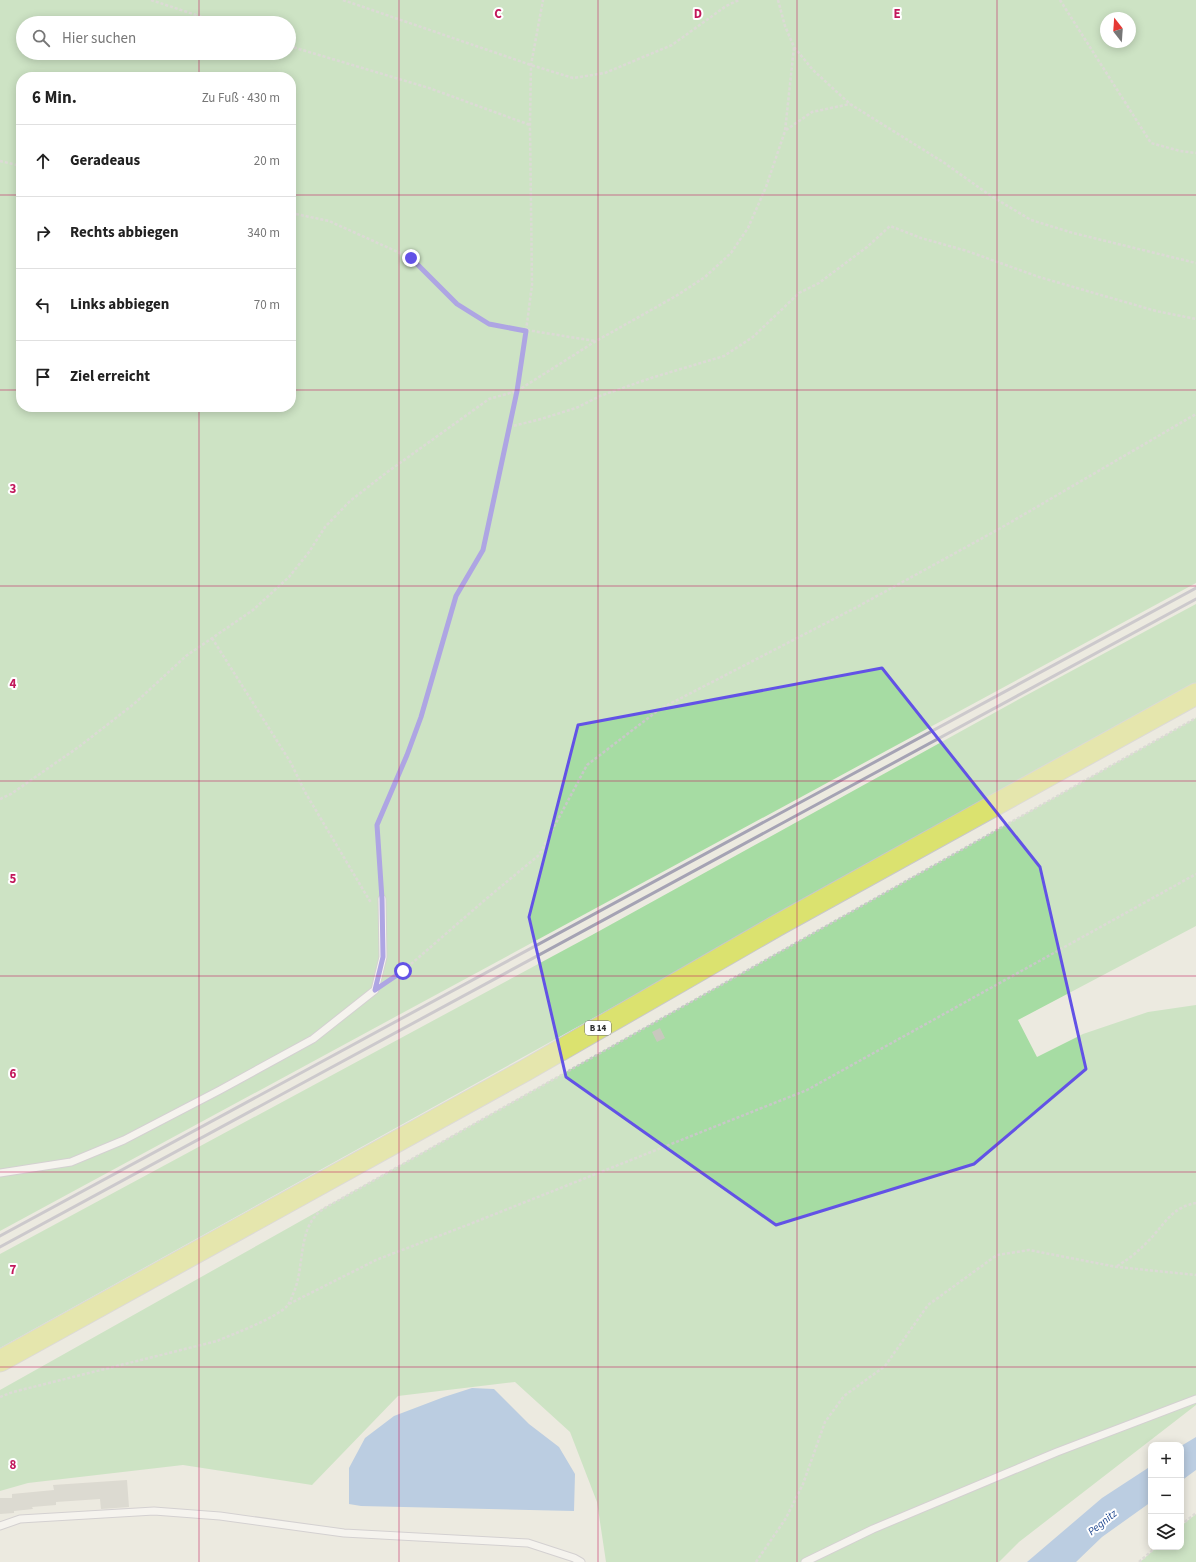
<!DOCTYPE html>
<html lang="de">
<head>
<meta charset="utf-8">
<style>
  :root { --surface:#fff; --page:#f6f6f6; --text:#222; --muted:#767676; --line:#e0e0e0 }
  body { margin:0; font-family:"Source Sans 3",sans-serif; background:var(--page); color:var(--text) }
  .controls { position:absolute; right:12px; bottom:12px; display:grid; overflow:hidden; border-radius:8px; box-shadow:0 2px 10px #0003 }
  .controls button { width:36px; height:36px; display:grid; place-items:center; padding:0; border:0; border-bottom:1px solid var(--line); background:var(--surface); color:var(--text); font:20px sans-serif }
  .compass { position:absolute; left:1100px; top:12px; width:36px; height:36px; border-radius:50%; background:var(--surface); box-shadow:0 2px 10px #0003; rotate:343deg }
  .stop { position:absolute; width:12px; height:12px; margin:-9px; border:3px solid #6252e6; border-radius:50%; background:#fff }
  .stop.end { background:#6252e6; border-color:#fff; box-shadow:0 1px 4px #0008 }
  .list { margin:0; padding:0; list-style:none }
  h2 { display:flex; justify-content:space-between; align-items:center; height:52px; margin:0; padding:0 16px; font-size:17px }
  h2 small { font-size:13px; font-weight:400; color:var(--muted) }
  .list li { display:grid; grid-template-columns:26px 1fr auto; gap:12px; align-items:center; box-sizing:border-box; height:72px; padding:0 16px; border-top:1px solid var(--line) }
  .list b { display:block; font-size:15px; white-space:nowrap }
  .list em { font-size:13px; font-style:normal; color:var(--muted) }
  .icon { flex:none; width:22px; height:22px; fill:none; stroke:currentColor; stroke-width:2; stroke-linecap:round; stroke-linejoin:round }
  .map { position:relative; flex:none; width:1196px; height:1562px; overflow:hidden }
  .search { position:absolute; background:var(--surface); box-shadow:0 2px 10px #0003; left:16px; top:16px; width:280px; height:44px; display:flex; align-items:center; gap:10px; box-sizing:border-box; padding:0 14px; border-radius:22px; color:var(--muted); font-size:15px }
  .panel { position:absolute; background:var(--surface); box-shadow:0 2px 10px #0003; left:16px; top:72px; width:280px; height:340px; border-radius:16px }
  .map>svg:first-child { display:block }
  .green { fill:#a6dca3; fill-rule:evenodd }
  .water { fill:#7fabe2 }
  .building { fill:#c8c8be }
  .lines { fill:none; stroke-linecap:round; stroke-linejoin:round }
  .lane-casing { stroke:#b5b3be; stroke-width:9 }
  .primary-casing { stroke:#c8c8c8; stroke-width:23 }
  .path { stroke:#c8c8c8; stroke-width:2.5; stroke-dasharray:3 2; stroke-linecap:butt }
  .lane { stroke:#fff; stroke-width:7 }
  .primary { stroke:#dbe26f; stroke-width:21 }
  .rail { stroke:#a5a3b4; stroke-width:3 }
  .route { stroke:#6252e6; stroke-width:5 }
  .marked { fill:none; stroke:#6252e6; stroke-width:3; stroke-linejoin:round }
  .grid { fill:none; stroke:#c2185b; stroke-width:1; stroke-opacity:0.55 }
  .labels { text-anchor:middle; stroke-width:4; stroke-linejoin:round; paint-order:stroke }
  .shield { fill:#fff; stroke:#6b6b6b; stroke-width:1 }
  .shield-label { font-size:9px; font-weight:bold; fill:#2c2c2c }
  .water-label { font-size:11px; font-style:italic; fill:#1d468f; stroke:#fff }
  .grid-label { font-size:13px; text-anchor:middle; font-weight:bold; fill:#c2185b; stroke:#fff; stroke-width:4; stroke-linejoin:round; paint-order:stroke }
</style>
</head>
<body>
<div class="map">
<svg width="1196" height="1562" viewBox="0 0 1196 1562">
  <rect width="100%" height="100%" fill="#eceae0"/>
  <path class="green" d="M 0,0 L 1196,0 L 1196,583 L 0,1231 ZM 1106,18 L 1130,18 L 1130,42 L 1106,42 ZM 23,23 L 289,23 L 289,53 L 23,53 ZM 21,77 L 291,77 L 291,407 L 21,407 Z
    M 1196,604 L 1196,683 L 0,1348 L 0,1254 L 592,935 L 1023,697 Z
    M 1196,718 L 1196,926 L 1018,1020 L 1037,1057 L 1083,1034 L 1148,1012 L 1196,1005 L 1196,1405 L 1019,1542 L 999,1562 L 606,1562 L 597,1502 L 570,1432 L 515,1382 L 398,1396 L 312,1485 L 183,1465 L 28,1483 L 0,1491 L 0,1390 Z
    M 1196,1514 L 1196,1562 L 1140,1562 L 1157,1547 L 1181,1547 L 1181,1526 Z"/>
  <path class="water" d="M 472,1388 L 494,1389 L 529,1424 L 559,1447 L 575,1474 L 574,1511 L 361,1506 L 349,1504 L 349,1468 L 365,1438 L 394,1416 L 444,1397 Z
    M 1196,1437 L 1196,1470 L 1181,1481 L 1181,1446 Z
    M 1151,1466 L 1151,1502 L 1102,1537 L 1076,1562 L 1027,1562 L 1102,1498 Z"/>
  <path class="building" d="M 660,1028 L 665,1038 L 657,1042 L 652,1032 Z
    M 127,1480 L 129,1507 L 101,1509 L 100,1499 L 56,1502 L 56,1505 L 32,1507 L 33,1509 L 14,1511 L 14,1513 L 0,1514 L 0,1498 L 12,1498 L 12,1494 L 54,1490 L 53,1485 Z"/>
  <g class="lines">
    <defs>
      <path id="lane" d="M 0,1173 L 71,1162 L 124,1140 L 220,1090 L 313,1039 L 375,990 L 383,957 L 382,899
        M 0,1526 L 20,1519 L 154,1511 L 220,1516 L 344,1533 L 528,1543 L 574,1558 L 581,1562
        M 805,1562 L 873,1529 L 1057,1452 L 1196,1399"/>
      <path id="primary" d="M 0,1361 L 526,1070 L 778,925 L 1196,694"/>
    </defs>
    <use href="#lane" class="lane-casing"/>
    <use href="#primary" class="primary-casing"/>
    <path class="path" d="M 151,0 L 220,23
      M 343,0 L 531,65 L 573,78 L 605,73 L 672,45 L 726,6 L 739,0
      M 778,0 L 785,26 L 794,47 L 813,70 L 850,104 L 943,162 L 991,196 L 1031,220 L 1073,233 L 1196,263
      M 1060,0 L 1151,143 L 1180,151 L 1196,153
      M 289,46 L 429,88 L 530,125
      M 786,130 L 812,112 L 850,104
      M 0,161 L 21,166
      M 291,213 L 329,221 L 411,258 L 457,304 L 489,324 L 595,341
      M 509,427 L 541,419 L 576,408 L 600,396 L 651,378 L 724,356 L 753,337 L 799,293 L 819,283 L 867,247 L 890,226 L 921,238 L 967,251 L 1039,277 L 1156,311 L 1196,319
      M 212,638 L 291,763 L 305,792 L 371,903
      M 0,799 L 11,794 L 80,746 L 135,703 L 186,656 L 253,610 L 289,577 L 309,552 L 325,527 L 350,501 L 386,473 L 489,399 L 517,391 L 596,341 L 676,296 L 705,277 L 731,253 L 748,228 L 766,187 L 785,131 L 794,47
      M 381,890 L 377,825 L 407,755 L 421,717 L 456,595 L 483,550 L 517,391 L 526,331 L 532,285 L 530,125 L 531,65 L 543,0
      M 387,982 L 403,971 L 486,899 L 539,855 L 587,765 L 660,709 L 857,607 L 999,529 L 1196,414
      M 1117,1266 C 1131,1258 1142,1248 1153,1236 C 1167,1220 1174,1207 1196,1203
      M 289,1304 L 376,1260 L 470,1224 L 807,1090 L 1196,874
      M 0,1397 L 13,1392 L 217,1341 C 233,1334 277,1318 288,1305 C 290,1302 292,1297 293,1294 C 306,1266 296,1228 323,1209 L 1196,718
      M 1181,1525 L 1196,1513
      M 756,1562 L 786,1518 L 803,1484 L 825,1422 L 844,1396 L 885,1366 L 928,1305 L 997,1255 L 1029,1250 L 1117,1267 L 1196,1275
      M 1139,1562 L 1156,1547"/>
    <use href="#lane" class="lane"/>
    <use href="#primary" class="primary"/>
    <path class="rail" d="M 0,1236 L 1196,588
      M 0,1247 L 1196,599"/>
  </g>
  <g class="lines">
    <path class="route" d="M 403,971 L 375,990 L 383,957 L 382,899 L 377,825 L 407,755 L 421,717 L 456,596 L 483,550 L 517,391 L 526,331 L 489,324 L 457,304 L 411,258"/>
  </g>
  <path d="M0 0H1196V1562H0ZM 882,668 L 1040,867 L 1086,1069 L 974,1164 L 776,1225 L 566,1077 L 529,917 L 578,725 Z" fill="#eceae0" fill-opacity=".55" fill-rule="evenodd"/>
  <path class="marked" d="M 882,668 L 1040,867 L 1086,1069 L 974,1164 L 776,1225 L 566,1077 L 529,917 L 578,725 Z"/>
  <path class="grid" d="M 199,0 L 199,23M 399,0 L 399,1562M 598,0 L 598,1562M 797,0 L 797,1562M 997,0 L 997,1562M 199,53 L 199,77M 0,195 L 21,195M 291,195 L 1196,195M 0,390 L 21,390M 291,390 L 1196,390M 199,407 L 199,1562M 0,586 L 1196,586M 0,781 L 1196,781M 0,976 L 1196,976M 0,1172 L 1196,1172M 0,1367 L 1196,1367"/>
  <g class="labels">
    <rect class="shield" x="585" y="1021" width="26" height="14" rx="3"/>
    <g class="shield-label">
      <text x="598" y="1031">B 14</text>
    </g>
    <g class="water-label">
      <text transform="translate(1102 1522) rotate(-39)" y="4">Pegnitz</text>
    </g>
  </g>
  <g class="grid-label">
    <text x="498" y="18">C</text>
    <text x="698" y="18">D</text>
    <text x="897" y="18">E</text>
    <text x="13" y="493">3</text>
    <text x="13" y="688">4</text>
    <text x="13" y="883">5</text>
    <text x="13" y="1078">6</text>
    <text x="13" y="1274">7</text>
    <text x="13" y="1469">8</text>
  </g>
</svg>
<div class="controls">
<button>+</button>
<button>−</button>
<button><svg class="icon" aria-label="layers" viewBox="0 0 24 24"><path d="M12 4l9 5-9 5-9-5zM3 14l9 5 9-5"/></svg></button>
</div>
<svg class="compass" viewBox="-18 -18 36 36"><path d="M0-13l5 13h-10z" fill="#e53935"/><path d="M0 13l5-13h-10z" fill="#767676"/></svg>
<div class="stop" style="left:403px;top:971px"></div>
<div class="stop end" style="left:411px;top:258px"></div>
<div class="search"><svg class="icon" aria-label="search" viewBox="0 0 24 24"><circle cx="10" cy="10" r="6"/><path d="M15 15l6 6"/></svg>Hier suchen</div>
<section class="panel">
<h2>6 Min.<small>Zu Fuß · 430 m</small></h2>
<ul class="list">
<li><svg class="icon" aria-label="ahead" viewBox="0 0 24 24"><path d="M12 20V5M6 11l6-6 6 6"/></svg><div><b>Geradeaus</b></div><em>20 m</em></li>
<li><svg class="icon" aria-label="right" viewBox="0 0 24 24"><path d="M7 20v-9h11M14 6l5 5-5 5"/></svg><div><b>Rechts abbiegen</b></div><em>340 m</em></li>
<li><svg class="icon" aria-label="left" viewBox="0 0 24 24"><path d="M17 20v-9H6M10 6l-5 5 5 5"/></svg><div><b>Links abbiegen</b></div><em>70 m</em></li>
<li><svg class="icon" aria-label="arrive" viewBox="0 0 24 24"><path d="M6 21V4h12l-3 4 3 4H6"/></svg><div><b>Ziel erreicht</b></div></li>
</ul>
</section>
</div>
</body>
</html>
